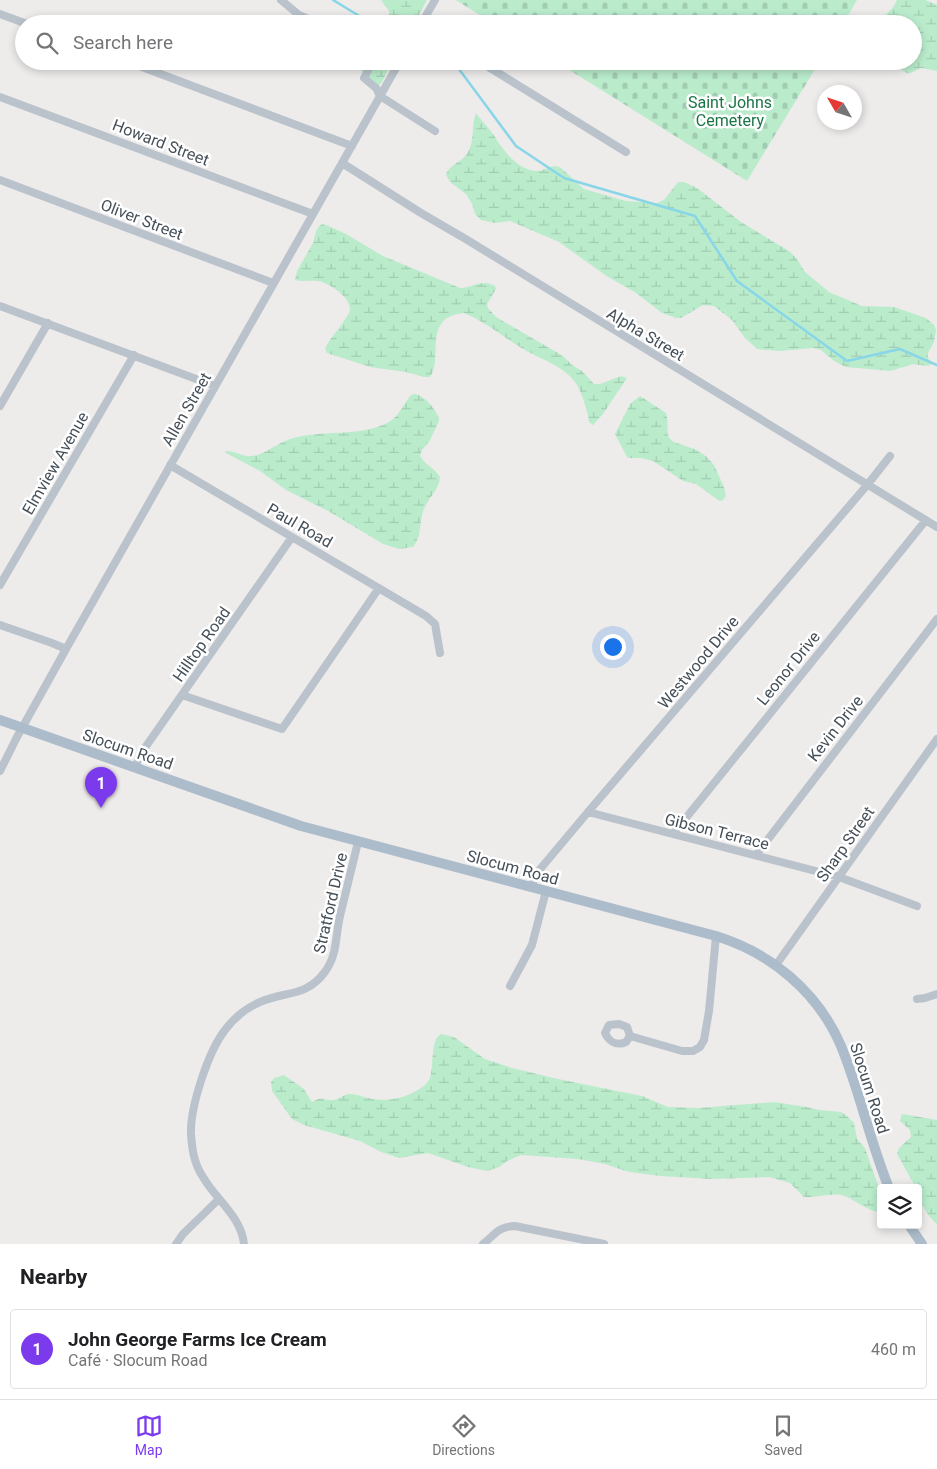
<!DOCTYPE html>
<html lang="en">
<head>
<meta charset="utf-8">
<style>
  :root { --surface:#fff; --page:#f6f6f6; --text:#202124; --muted:#757577; --line:#e0e0e0; --accent:#7c3aed }
  body { margin:0; font-family:Roboto,sans-serif; background:var(--page); color:var(--text) }
  .controls { position:absolute; right:15px; bottom:15px; display:grid; overflow:hidden; border-radius:5px; box-shadow:0 2px 8px #0003 }
  .controls button { width:45px; height:45px; display:grid; place-items:center; padding:0; border:0; border-bottom:1px solid var(--line); background:var(--surface); color:var(--text); font:25px sans-serif }
  .compass { position:absolute; left:817px; top:85px; width:45px; height:45px; border-radius:50%; background:var(--surface); box-shadow:0 2px 8px #0003; rotate:309deg }
  .you { position:absolute; left:612px; top:646px; width:18px; height:18px; margin:-12px; border:4px solid #fff; border-radius:50%; background:#1a73e8; box-shadow:0 0 0 8px #1a73e833 }
  .badge { display:grid; place-items:center; width:32px; height:32px; border-radius:50%; background:var(--accent); color:#fff; font-size:16px; font-weight:700 }
  .pin { position:absolute; translate:-50% -41px; filter:drop-shadow(0 1px 2px #0008) }
  .pin::after { content:''; position:absolute; top:26px; width:18px; height:15px; background:inherit; clip-path:polygon(0 0,100% 0,50% 100%) }
  .list { margin:0; padding:0; list-style:none }
  h2 { display:flex; justify-content:space-between; align-items:center; height:65px; margin:0; padding:0 20px; font-size:21px }
  h2 small { font-size:16px; font-weight:400; color:var(--muted) }
  .list li { display:grid; grid-template-columns:32px 1fr auto; gap:15px; align-items:center; box-sizing:border-box; height:80px; margin:0 10px 10px; padding:0 10px; border:1px solid var(--line); border-radius:5px }
  .list b { display:block; font-size:19px; white-space:nowrap }
  .list p { margin:0; font-size:16px; white-space:nowrap; color:var(--muted) }
  .list em { font-size:16px; font-style:normal; color:var(--muted) }
  .icon { flex:none; width:28px; height:28px; fill:none; stroke:currentColor; stroke-width:2; stroke-linecap:round; stroke-linejoin:round }
  .map { position:relative; flex:none; width:937px; height:1244px; overflow:hidden }
  .search { position:absolute; background:var(--surface); box-shadow:0 2px 8px #0003; left:15px; right:15px; top:15px; height:55px; display:flex; align-items:center; gap:12px; box-sizing:border-box; padding:0 18px; border-radius:28px; color:var(--muted); font-size:19px }
  .sheet { height:155px; background:var(--surface) }
  nav { display:flex; justify-content:space-around; align-items:center; box-sizing:border-box; height:70px; border-top:1px solid var(--line); background:var(--surface); font-size:14px; color:var(--muted) }
  nav a { display:grid; justify-items:center; gap:2px }
  nav .on { color:var(--accent) }
  .map>svg:first-child { display:block }
  .wetland { fill:url(#wetland-marsh) }
  .cemetery { fill:url(#cemetery-stones) }
  .lines { fill:none; stroke-linecap:round; stroke-linejoin:round }
  .stream { stroke:#88d6e7; stroke-width:2.5 }
  .minor { stroke:#bac3cb; stroke-width:8 }
  .major { stroke:#acbcca; stroke-width:10 }
  .labels { text-anchor:middle; stroke-width:5; stroke-linejoin:round; paint-order:stroke }
  .park-label { font-size:16px; fill:#1a7545; stroke:#fff }
  .street-label { font-size:16px; fill:#454f58; stroke:#fff }
</style>
</head>
<body>
<div class="map">
<svg width="937" height="1244" viewBox="0 0 937 1244">
  <defs>
    <pattern id="wetland-marsh" width="20" height="14" patternUnits="userSpaceOnUse" patternTransform="scale(1.25)"><rect width="20" height="14" fill="#baeccc"/><path d="M1 5h8M5 5V1M11 12h8M15 12V8" fill="none" stroke="#a1ccb1"/></pattern>
    <pattern id="cemetery-stones" width="16" height="16" patternUnits="userSpaceOnUse" patternTransform="scale(1.25)"><rect width="16" height="16" fill="#baeccc"/><path d="M2 7V4a2 2 0 0 1 4 0v3zM10 15v-3a2 2 0 0 1 4 0v3z" fill="#a1ccb1"/></pattern>
  </defs>
  <rect width="100%" height="100%" fill="#eeebeb"/>
  <path class="wetland" d="M 381,0 L 427,0 L 418,17 L 408,22 L 408,24 L 382,24 L 389,17 L 389,11 Z
    M 897,0 L 925,0 L 937,5 L 937,71 L 921,68 L 908,74 L 888,61 L 913,61 L 913,24 L 871,24 C 882,18 892,12 897,0 Z
    M 351,61 L 392,61 L 382,82 L 375,90 L 359,67 Z
    M 826,61 L 865,61 C 853,65 838,73 826,69 L 824,66 Z
    M 476,113 C 481,120 488,127 493,134 C 502,149 517,170 537,171 C 546,171 549,164 560,167 L 584,189 L 626,201 L 657,203 L 664,200 L 678,182 L 684,182 L 697,188 L 741,222 L 789,251 L 797,259 L 805,272 L 829,292 L 862,306 L 894,307 L 926,318 L 934,325 L 936,330 L 934,342 L 928,353 L 928,358 L 933,364 L 927,366 L 914,364 L 890,371 L 846,367 L 834,361 L 821,350 L 814,348 L 779,351 L 757,349 L 745,338 L 732,320 L 714,306 L 703,305 L 681,318 L 676,318 L 662,313 L 636,293 L 605,275 L 559,242 L 510,221 L 495,223 L 481,220 L 475,214 L 472,204 L 466,194 L 450,182 L 446,175 C 449,164 462,163 468,152 C 475,140 471,125 476,113 Z
    M 324,224 L 346,234 L 383,256 L 460,288 C 472,288 482,278 495,286 L 496,289 L 487,304 L 488,308 L 496,317 L 563,356 L 572,365 L 582,371 L 594,384 L 600,384 L 621,376 L 627,378 L 603,414 L 593,425 L 589,422 C 588,412 581,390 575,382 C 562,365 540,359 523,349 C 503,337 486,322 464,313 C 421,317 444,359 430,377 L 424,377 L 406,372 L 370,367 L 327,353 L 325,349 C 330,337 339,330 345,319 C 347,317 350,312 350,309 C 350,297 329,283 318,281 C 311,280 302,282 295,280 L 297,271 L 313,243 L 316,231 L 320,225 Z
    M 414,394 C 425,395 435,409 439,418 L 439,421 L 429,442 L 422,450 L 420,456 C 425,465 435,468 440,477 C 439,490 429,497 424,509 C 419,521 422,537 413,547 L 399,549 L 383,544 L 330,512 L 286,490 L 260,471 L 226,453 L 225,451 C 235,450 242,457 252,456 C 265,455 277,443 290,439 C 322,429 359,438 389,422 C 399,416 404,403 411,395 Z
    M 640,396 L 666,413 C 669,421 666,429 669,438 L 674,442 L 697,450 L 707,457 L 714,465 L 724,487 L 726,496 L 722,501 L 718,500 L 696,484 L 683,481 L 653,461 L 641,458 L 629,458 L 627,457 L 615,434 L 630,404 Z
    M 441,1034 L 454,1037 L 485,1059 L 512,1068 L 558,1079 L 642,1096 L 668,1107 L 699,1108 L 774,1102 L 807,1107 L 820,1110 L 841,1112 L 847,1116 L 854,1123 L 857,1139 L 865,1148 L 881,1194 L 881,1211 C 871,1215 853,1197 841,1195 C 829,1193 816,1198 804,1197 L 790,1183 L 769,1177 L 712,1179 L 661,1176 L 629,1172 L 605,1164 L 578,1159 L 521,1155 L 507,1161 L 499,1167 L 487,1171 L 468,1167 L 428,1153 L 399,1158 L 381,1152 L 360,1141 L 304,1125 L 292,1119 L 272,1091 L 271,1082 L 274,1078 L 284,1075 L 304,1089 L 312,1102 C 324,1095 321,1101 333,1100 C 339,1100 343,1094 350,1094 C 358,1094 365,1098 373,1099 C 384,1101 399,1099 410,1094 C 416,1091 425,1087 429,1080 C 435,1069 429,1040 441,1034 Z
    M 902,1114 L 937,1120 L 937,1224 C 928,1217 918,1200 918,1188 L 916,1188 L 897,1154 L 899,1148 L 911,1137 L 910,1130 L 900,1121 Z"/>
  <path class="cemetery" d="M 456,0 L 857,0 L 843,24 L 494,24 Z
    M 555,61 L 820,61 L 747,181 Z"/>
  <g class="lines">
    <path class="stream" d="M 333,0 L 361,17 L 378,24
      M 453,61 L 516,146 L 564,178 L 695,216 L 737,281 L 847,361 L 900,349 L 937,365"/>
    <path class="minor" d="M 281,0 L 299,15 L 320,24
      M 0,14 L 27,24
      M 421,24 L 435,0
      M 126,61 L 352,146
      M 373,61 L 364,78 L 376,88 L 380,96 L 435,131
      M 479,61 L 626,152
      M 0,97 L 313,214
      M 342,163 L 421,213 L 464,238 L 937,527
      M 0,180 L 273,283
      M 0,306 L 215,386
      M 0,406 L 48,323
      M 170,465 L 426,616 L 435,624 L 440,653
      M 0,585 L 134,355
      M 0,625 L 52,643 L 66,649
      M 182,695 L 282,729 L 379,588
      M 135,767 L 142,752 L 292,537
      M 0,771 L 17,737 L 66,649 L 400,61
      M 588,812 L 839,877 L 917,906
      M 673,834 L 926,520
      M 756,855 L 937,619
      M 531,887 L 536,874 L 588,812 L 868,484 L 890,456
      M 776,965 L 937,739
      M 510,986 L 532,945 L 546,891
      M 917,999 L 925,998 L 937,994
      M 630,1036 L 626,1042 C 617,1046 609,1042 605,1033 L 609,1025 L 619,1024 L 627,1027 L 630,1036 L 682,1051 L 693,1051 L 700,1047 L 704,1040 L 709,1011 L 716,936
      M 176,1244 L 183,1234 L 219,1199
      M 244,1244 C 241,1216 216,1200 203,1177 C 194,1164 192,1149 191,1134 C 190,1107 208,1052 225,1030 C 234,1018 246,1008 260,1002 C 285,991 306,997 324,973 C 338,955 335,937 340,916 C 346,891 352,866 358,842
      M 483,1244 C 495,1235 497,1227 515,1226 L 604,1244"/>
    <path class="major" d="M 0,720 L 301,826 L 716,936 C 771,953 818,992 841,1046 C 860,1092 870,1142 889,1188
      M 909,1225 L 922,1244"/>
  </g>
  <g class="labels">
    <g class="park-label">
      <text x="730" y="108">Saint Johns<tspan x="730" dy="18">Cemetery</tspan></text>
    </g>
    <g class="street-label">
      <text transform="translate(161 142) rotate(21)" y="6">Howard Street</text>
      <text transform="translate(142 219) rotate(21)" y="6">Oliver Street</text>
      <text transform="translate(646 334) rotate(31)" y="6">Alpha Street</text>
      <text transform="translate(186 409) rotate(-60)" y="6">Allen Street</text>
      <text transform="translate(55 463) rotate(-60)" y="6">Elmview Avenue</text>
      <text transform="translate(300 525) rotate(30)" y="6">Paul Road</text>
      <text transform="translate(201 644) rotate(-55)" y="6">Hilltop Road</text>
      <text transform="translate(698 662) rotate(-50)" y="6">Westwood Drive</text>
      <text transform="translate(788 668) rotate(-51)" y="6">Leonor Drive</text>
      <text transform="translate(835 728) rotate(-52)" y="6">Kevin Drive</text>
      <text transform="translate(128 749) rotate(19)" y="6">Slocum Road</text>
      <text transform="translate(717 831) rotate(14)" y="6">Gibson Terrace</text>
      <text transform="translate(845 844) rotate(-55)" y="6">Sharp Street</text>
      <text transform="translate(513 867) rotate(15)" y="6">Slocum Road</text>
      <text transform="translate(330 903) rotate(-77)" y="6">Stratford Drive</text>
      <text transform="translate(870 1088) rotate(72)" y="6">Slocum Road</text>
    </g>
  </g>
</svg>
<div class="controls">
<button><svg class="icon" aria-label="layers" viewBox="0 0 24 24"><path d="M12 4l9 5-9 5-9-5zM3 14l9 5 9-5"/></svg></button>
</div>
<svg class="compass" viewBox="-18 -18 36 36"><path d="M0-13l5 13h-10z" fill="#e53935"/><path d="M0 13l5-13h-10z" fill="#757577"/></svg>
<div class="you"></div>
<div class="pin badge" style="left:101px;top:808px">1</div>
<div class="search"><svg class="icon" aria-label="search" viewBox="0 0 24 24"><circle cx="10" cy="10" r="6"/><path d="M15 15l6 6"/></svg>Search here</div>
</div>
<section class="sheet">
<h2>Nearby<small></small></h2>
<ul class="list">
<li><span class="badge">1</span><div><b>John George Farms Ice Cream</b><p>Café · Slocum Road</p></div><em>460 m</em></li>
</ul>
</section>
<nav>
<a class="on"><svg class="icon" aria-label="map" viewBox="0 0 24 24"><path d="M3 6l6-2 6 2 6-2v14l-6 2-6-2-6 2zM9 4v14M15 6v14"/></svg>Map</a>
<a><svg class="icon" aria-label="directions" viewBox="0 0 24 24"><path d="M12 3l9 9-9 9-9-9zM9 14v-3h6M13 9l2 2-2 2"/></svg>Directions</a>
<a><svg class="icon" aria-label="saved" viewBox="0 0 24 24"><path d="M7 4h10v16l-5-4-5 4z"/></svg>Saved</a>
</nav>
</body>
</html>
